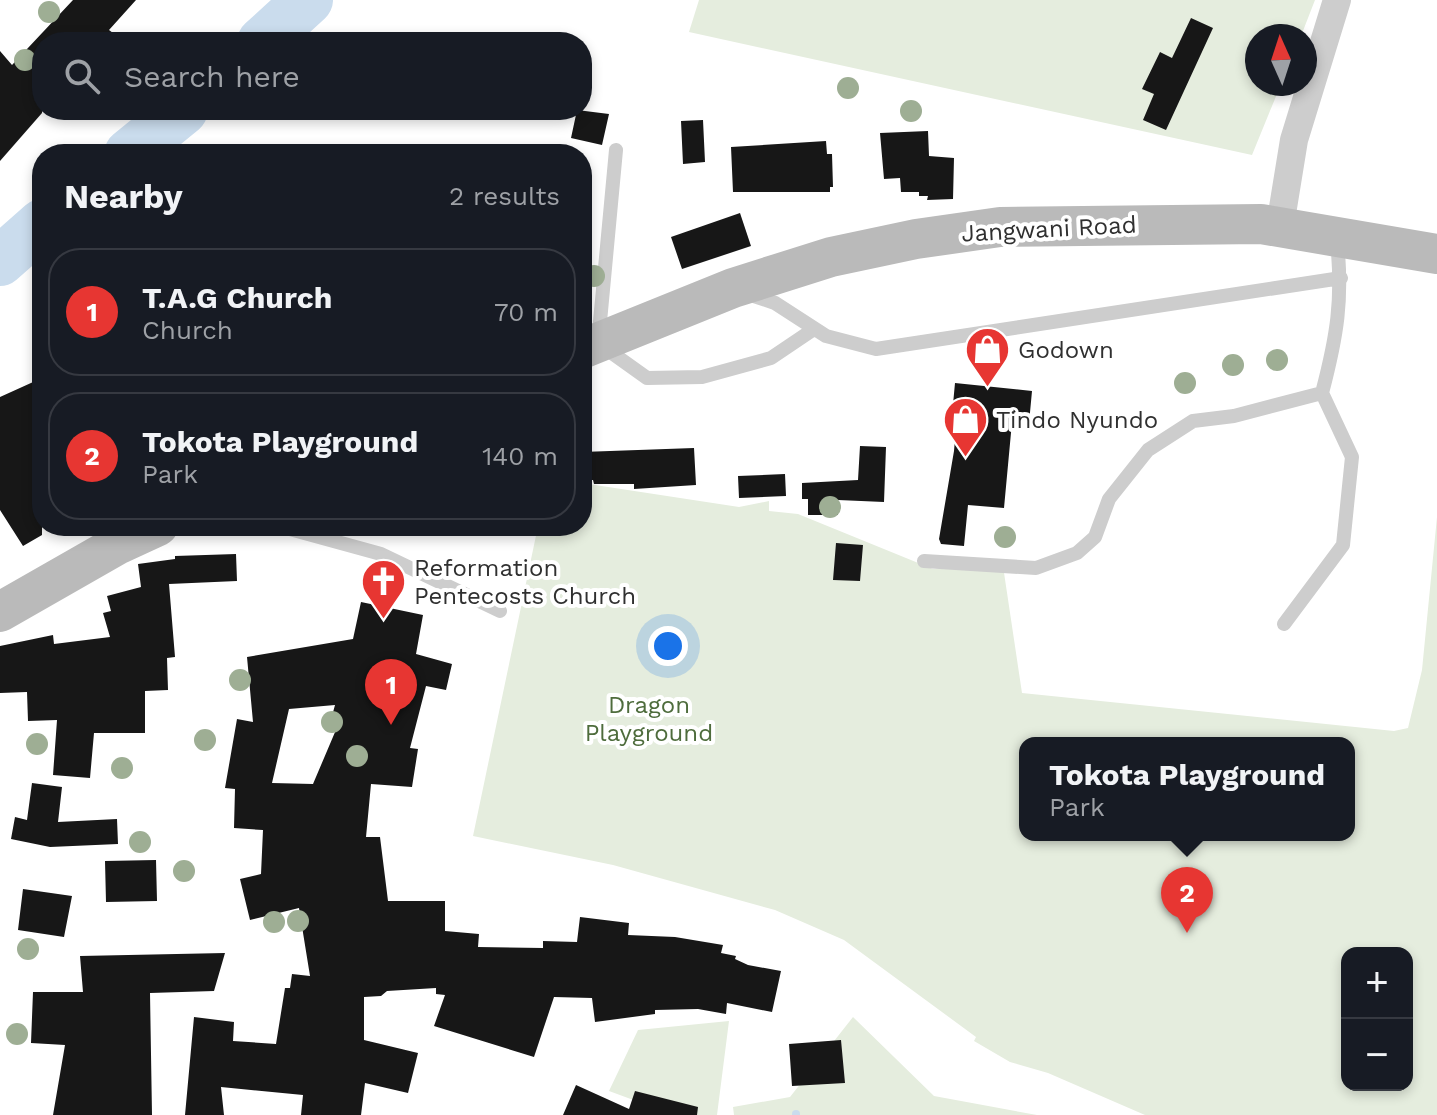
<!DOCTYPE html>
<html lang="en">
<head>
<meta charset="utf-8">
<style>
  :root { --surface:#171b24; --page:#20242c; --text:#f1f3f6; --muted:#9ea1a6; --line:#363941; --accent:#e73632 }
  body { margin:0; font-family:"Work Sans",sans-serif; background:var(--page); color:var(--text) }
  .controls { position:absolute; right:24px; bottom:24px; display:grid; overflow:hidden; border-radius:16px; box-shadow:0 4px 12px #0003 }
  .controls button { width:72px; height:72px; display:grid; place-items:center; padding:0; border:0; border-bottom:2px solid var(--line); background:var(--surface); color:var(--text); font:40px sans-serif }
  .compass { position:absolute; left:1245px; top:24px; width:72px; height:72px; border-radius:50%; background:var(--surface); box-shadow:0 4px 12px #0003; rotate:357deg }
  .you { position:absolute; left:668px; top:646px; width:28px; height:28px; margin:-20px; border:6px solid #fff; border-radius:50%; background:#1a73e8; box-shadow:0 0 0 12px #1a73e833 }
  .badge { display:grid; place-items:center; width:52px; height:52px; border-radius:50%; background:var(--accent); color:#fff; font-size:26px; font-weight:700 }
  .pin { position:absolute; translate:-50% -66px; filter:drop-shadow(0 2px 4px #0008) }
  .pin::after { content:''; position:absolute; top:42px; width:28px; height:24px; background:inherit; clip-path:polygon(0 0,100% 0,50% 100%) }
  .popup { position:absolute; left:1019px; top:737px; width:336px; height:104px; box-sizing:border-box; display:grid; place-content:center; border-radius:16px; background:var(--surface); filter:drop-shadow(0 2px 6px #0005); font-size:26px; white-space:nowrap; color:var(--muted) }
  .popup b { font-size:30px; color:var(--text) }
  .popup::after { content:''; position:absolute; left:50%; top:100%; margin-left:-16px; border:16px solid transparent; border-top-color:var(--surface) }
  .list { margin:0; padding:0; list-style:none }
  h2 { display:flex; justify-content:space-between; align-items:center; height:104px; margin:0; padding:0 32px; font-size:34px }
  h2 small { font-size:26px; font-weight:400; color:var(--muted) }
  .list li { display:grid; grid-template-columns:52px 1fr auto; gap:24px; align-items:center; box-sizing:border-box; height:128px; margin:0 16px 16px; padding:0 16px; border:2px solid var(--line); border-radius:32px }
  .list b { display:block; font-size:30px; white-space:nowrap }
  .list p { margin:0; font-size:26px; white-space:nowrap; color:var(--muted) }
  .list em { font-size:26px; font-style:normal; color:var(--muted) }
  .icon { flex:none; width:44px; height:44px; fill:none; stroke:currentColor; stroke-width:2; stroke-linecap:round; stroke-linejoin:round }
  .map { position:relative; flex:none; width:1437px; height:1115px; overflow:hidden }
  .search { position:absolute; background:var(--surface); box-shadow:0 4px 12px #0003; left:32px; top:32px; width:560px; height:88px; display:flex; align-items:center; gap:20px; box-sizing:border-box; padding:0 28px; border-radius:32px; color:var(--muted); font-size:30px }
  .panel { position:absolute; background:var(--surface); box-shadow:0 4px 12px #0003; left:32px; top:144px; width:560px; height:392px; border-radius:32px }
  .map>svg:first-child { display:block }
  .green { fill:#e5edde; fill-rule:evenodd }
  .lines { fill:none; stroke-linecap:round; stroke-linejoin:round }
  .stream { stroke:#cadced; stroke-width:8 }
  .river { stroke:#cadced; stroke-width:50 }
  .building { fill:#171717; fill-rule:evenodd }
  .lane { stroke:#cdcdcd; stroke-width:14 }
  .street { stroke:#cdcdcd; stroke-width:28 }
  .secondary { stroke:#bababa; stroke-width:40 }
  .tree { fill:#9eae94 }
  .labels { text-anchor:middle; stroke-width:8; stroke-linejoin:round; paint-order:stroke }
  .street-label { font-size:24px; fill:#303030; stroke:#fff }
  .poi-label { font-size:24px; fill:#303030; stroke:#fff; text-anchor:start }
  .park-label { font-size:24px; fill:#4e6c3c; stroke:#fff }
</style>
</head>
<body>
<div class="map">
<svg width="1437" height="1115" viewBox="0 0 1437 1115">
  <rect width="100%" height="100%" fill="#fff"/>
  <path class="green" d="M 699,0 L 1315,0 L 1301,36 L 1257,36 L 1257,84 L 1281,84 L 1252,155 L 689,32 Z
    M 582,483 L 739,507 L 769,501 L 769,511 L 798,514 L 933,569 L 1003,566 L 1022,693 L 1394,731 L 1408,728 L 1422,670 L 1437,517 L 1437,1115 L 1145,1115 L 1048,1073 L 1010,1062 L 974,1041 L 976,1037 L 844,940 L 775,910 L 613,865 L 473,836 L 538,526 L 582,526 ZM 1025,743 L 1349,743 L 1349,835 L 1025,835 ZM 1347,953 L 1407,953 L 1407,1085 L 1347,1085 Z
    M 853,1017 L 934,1096 L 1037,1115 L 734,1115 L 733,1107 L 790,1097 Z
    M 729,1021 L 717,1115 L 674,1115 L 609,1091 L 638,1030 Z"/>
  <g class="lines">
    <path class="stream" d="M 796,1115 L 796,1114"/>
    <path class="river" d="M 262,42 L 308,0
      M 129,154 L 183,110
      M 0,261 L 42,224"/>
  </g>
  <path class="building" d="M 73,0 L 136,0 L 109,30 L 125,42 L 42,42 L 42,113 L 0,161 L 0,51 L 12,65 Z
    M 1191,18 L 1213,28 L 1166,130 L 1143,120 L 1154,94 L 1142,89 L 1160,52 L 1172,58 Z
    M 577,110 L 609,114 L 602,145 L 571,138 Z
    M 703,120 L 705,162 L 683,164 L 681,121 Z
    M 928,131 L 929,156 L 954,158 L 953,199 L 927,200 L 928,196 L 919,196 L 919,192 L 901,192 L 900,178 L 884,179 L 880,133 Z
    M 826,141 L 827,154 L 832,154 L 833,187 L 830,187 L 830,192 L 733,192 L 731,147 Z
    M 740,213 L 751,246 L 682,269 L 671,237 Z
    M 42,378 L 42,535 L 23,546 L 0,510 L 0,397 Z
    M 955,383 L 1032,391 L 1029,423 L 1012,422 L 1004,508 L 968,505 L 964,546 L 941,544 L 939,539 L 954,451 L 957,415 L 952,415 Z
    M 860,446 L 886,447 L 884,502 L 838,500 L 838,515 L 808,515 L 808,499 L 802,499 L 802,483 L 858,480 Z
    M 694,448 L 696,485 L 634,489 L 634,484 L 594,484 L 593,480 L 582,480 L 582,452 Z
    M 785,474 L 786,496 L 739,498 L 738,476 Z
    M 836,543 L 863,545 L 860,581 L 833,580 Z
    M 236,554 L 237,581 L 169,584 L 175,657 L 167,658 L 168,690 L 145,691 L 145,733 L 94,733 L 90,778 L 53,775 L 57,720 L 28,721 L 27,692 L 0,693 L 0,646 L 53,635 L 54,644 L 110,637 L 103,613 L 111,611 L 107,596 L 141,587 L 138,564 L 175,559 L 175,556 Z
    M 361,602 L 423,615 L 416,654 L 452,664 L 446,690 L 426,686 L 410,748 L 418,749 L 412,787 L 371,784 L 366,837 L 380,837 L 388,901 L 445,901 L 445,931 L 479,934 L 478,947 L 543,948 L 543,941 L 577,942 L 580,917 L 629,923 L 628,935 L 675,937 L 723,945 L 721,953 L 736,956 L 735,959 L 748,965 L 781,971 L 772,1012 L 727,1003 L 726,1014 L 698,1009 L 655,1010 L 655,1014 L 595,1022 L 592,998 L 554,997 L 534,1057 L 434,1026 L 445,995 L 436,994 L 436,988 L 387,991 L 381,996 L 364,997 L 364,1040 L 418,1053 L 408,1093 L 365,1083 L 361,1115 L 301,1115 L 303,1095 L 221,1087 L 224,1115 L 185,1115 L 194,1017 L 234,1022 L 233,1041 L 276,1044 L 285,988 L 290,988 L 292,974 L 310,976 L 299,908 L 250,920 L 240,879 L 261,874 L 263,830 L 234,828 L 235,789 L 225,788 L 237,719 L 253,722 L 247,657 L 353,639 ZM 335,705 L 332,716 L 341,718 L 313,784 L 272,783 L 289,709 Z
    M 32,783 L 62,787 L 58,822 L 117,819 L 118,844 L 50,847 L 11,839 L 15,817 L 27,820 Z
    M 156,860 L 157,901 L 106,902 L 105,861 Z
    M 23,889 L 72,896 L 64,937 L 18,930 Z
    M 225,953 L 214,991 L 150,993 L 152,1115 L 53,1115 L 65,1045 L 31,1043 L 33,992 L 83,992 L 80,956 Z
    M 841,1040 L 845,1083 L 792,1086 L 789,1044 Z
    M 576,1085 L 629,1109 L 635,1091 L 698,1107 L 697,1115 L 563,1115 Z"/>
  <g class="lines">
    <path class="lane" d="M 616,150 L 598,343 L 647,378 L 702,377 L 771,358 L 814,329
      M 748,294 L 775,303 L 826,336 L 876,349 L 1341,278
      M 279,526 L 381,554 L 500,611
      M 924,561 L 1036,568 L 1077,553 L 1095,537 L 1109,499 L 1148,450 L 1193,421 L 1234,416 L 1322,393 C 1337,336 1343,300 1337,241
      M 1284,624 L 1343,545 L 1352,457 L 1322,393"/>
    <path class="street" d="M 1280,226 L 1294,140 L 1337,0"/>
    <path class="secondary" d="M 582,349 L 733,288 L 831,257 L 916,239 L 1000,227 L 1261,224 L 1437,254
      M 0,612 L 119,544 L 158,526"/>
  </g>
  <g class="tree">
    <circle cx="49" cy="12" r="11"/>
    <circle cx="25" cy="60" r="11"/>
    <circle cx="848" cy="88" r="11"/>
    <circle cx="911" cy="111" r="11"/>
    <circle cx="594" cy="276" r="11"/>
    <circle cx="1277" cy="360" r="11"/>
    <circle cx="1233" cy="365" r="11"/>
    <circle cx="1185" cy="383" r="11"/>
    <circle cx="830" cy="507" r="11"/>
    <circle cx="1005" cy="537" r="11"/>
    <circle cx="240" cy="680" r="11"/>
    <circle cx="332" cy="722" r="11"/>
    <circle cx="205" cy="740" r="11"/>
    <circle cx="37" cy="744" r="11"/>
    <circle cx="357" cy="756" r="11"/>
    <circle cx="122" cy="768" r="11"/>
    <circle cx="140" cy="842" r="11"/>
    <circle cx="184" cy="871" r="11"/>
    <circle cx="298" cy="921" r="11"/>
    <circle cx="274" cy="922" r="11"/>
    <circle cx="28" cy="949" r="11"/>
    <circle cx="17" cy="1034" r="11"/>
  </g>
  <defs>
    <symbol id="shop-pin" viewBox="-11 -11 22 30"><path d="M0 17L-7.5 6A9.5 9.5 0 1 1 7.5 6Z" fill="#e73632" stroke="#fff"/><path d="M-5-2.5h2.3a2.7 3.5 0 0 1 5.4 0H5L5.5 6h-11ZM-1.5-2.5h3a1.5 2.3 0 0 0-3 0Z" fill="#fff"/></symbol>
    <symbol id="church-pin" viewBox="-11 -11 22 30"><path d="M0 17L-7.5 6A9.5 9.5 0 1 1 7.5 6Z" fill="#e73632" stroke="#fff"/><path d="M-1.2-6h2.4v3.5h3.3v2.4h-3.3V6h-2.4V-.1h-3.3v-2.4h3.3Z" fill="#fff"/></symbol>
  </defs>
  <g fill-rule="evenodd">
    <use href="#shop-pin" x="962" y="324" width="51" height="69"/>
    <use href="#shop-pin" x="940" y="394" width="51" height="69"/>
    <use href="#church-pin" x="358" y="556" width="51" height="69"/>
  </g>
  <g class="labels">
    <g class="street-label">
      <text transform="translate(1049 229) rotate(-3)" y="8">Jangwani Road</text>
    </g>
    <g class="poi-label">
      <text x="1018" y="358">Godown</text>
      <text x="996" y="428">Tindo Nyundo</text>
      <text x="414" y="576">Reformation<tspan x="414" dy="28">Pentecosts Church</tspan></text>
    </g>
    <g class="park-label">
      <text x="649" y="713">Dragon<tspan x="649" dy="28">Playground</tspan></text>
    </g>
  </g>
</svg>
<div class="controls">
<button>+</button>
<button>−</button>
</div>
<svg class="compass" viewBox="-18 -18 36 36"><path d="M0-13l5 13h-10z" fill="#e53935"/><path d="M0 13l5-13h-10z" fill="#9ea1a6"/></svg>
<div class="you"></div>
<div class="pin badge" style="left:391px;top:725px">1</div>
<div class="pin badge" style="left:1187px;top:933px">2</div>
<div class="popup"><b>Tokota Playground</b>Park</div>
<div class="search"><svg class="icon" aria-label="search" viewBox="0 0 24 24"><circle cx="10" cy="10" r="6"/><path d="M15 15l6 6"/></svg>Search here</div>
<section class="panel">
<h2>Nearby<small>2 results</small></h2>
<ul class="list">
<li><span class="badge">1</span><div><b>T.A.G Church</b><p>Church</p></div><em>70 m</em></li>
<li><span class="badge">2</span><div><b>Tokota Playground</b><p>Park</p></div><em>140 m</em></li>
</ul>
</section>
</div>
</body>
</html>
